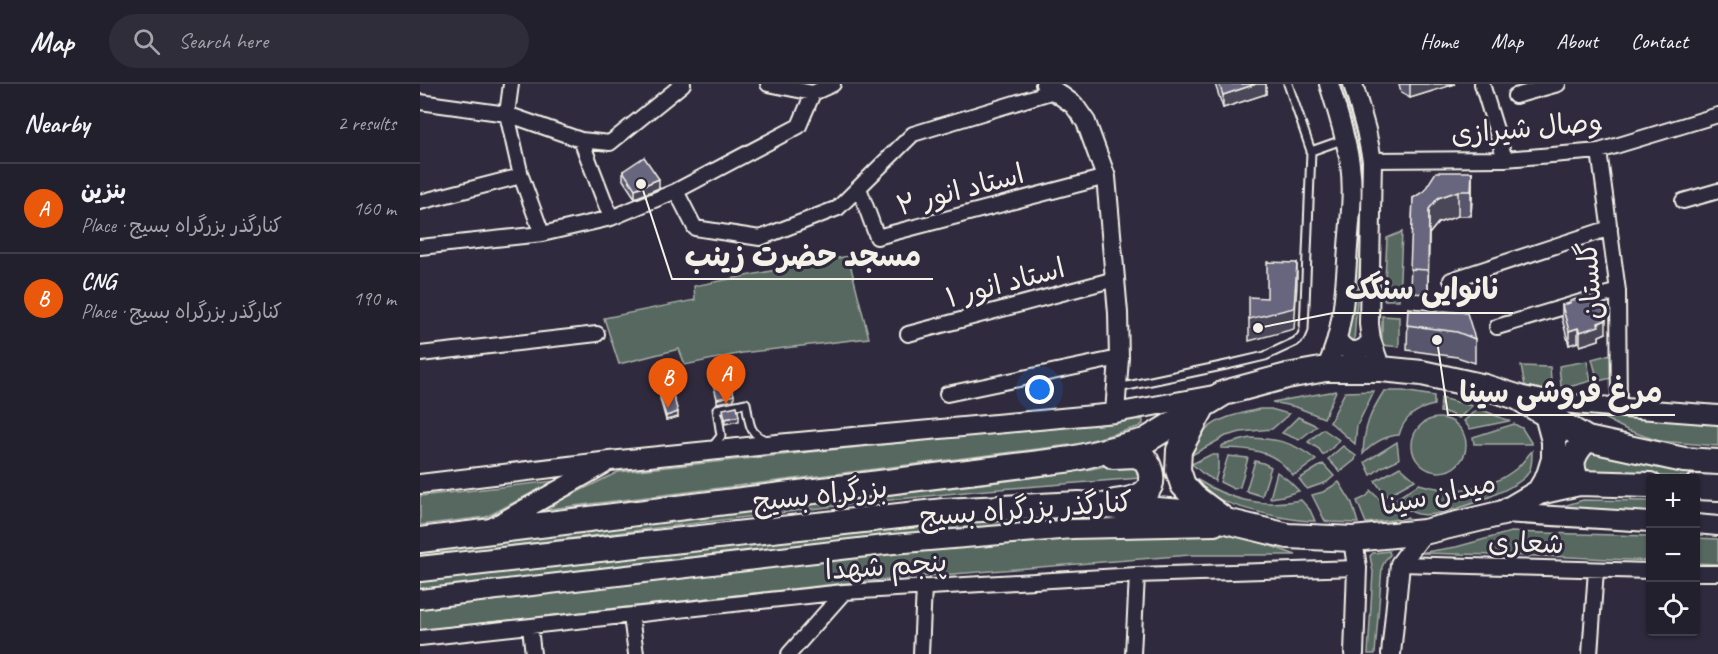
<!DOCTYPE html>
<html lang="en">
<head>
<meta charset="utf-8">
<style>
  :root { --surface:#23202e; --page:#2f2d3a; --text:#f1f3f6; --muted:#a3a3aa; --line:#403e4a; --accent:#ea580c }
  body { margin:0; font-family:Caveat,"Playpen Sans Arabic",sans-serif; background:var(--page); color:var(--text) }
  .controls { position:absolute; right:18px; bottom:18px; display:grid; overflow:hidden; border-radius:6px; box-shadow:0 2px 4px #0004 }
  .controls button { width:54px; height:54px; display:grid; place-items:center; padding:0; border:0; border-bottom:2px solid var(--line); background:var(--surface); color:var(--text); font:30px sans-serif }
  .you { position:absolute; left:620px; top:306px; width:21px; height:21px; margin:-15px; border:4px solid #fff; border-radius:50%; background:#1a73e8; box-shadow:0 0 0 9px #1a73e833 }
  .badge { display:grid; place-items:center; width:39px; height:39px; border-radius:50%; background:var(--accent); color:#fff; font-size:20px; font-weight:700 }
  .pin { position:absolute; translate:-50% -50px; filter:drop-shadow(0 2px 3px #0008) }
  .pin::after { content:''; position:absolute; top:32px; width:21px; height:18px; background:inherit; clip-path:polygon(0 0,100% 0,50% 100%) }
  .list { margin:0; padding:0; list-style:none }
  h2 { display:flex; justify-content:space-between; align-items:center; height:78px; margin:0; padding:0 24px; font-size:26px }
  h2 small { font-size:20px; font-weight:400; color:var(--muted) }
  .list li { display:grid; grid-template-columns:39px 1fr auto; gap:18px; align-items:center; box-sizing:border-box; height:90px; padding:0 24px; border-top:2px solid var(--line) }
  .list b { display:block; font-size:22px; white-space:nowrap }
  .list p { margin:0; font-size:20px; white-space:nowrap; color:var(--muted) }
  .list em { font-size:20px; font-style:normal; color:var(--muted) }
  .icon { flex:none; width:33px; height:33px; fill:none; stroke:currentColor; stroke-width:2; stroke-linecap:round; stroke-linejoin:round }
  .map { position:relative; flex:none; width:1298px; height:570px; overflow:hidden }
  header { display:flex; align-items:center; gap:36px; box-sizing:border-box; height:84px; padding:0 30px; background:var(--surface); border-bottom:2px solid var(--line) }
  header strong { font-size:28px }
  nav { display:flex; gap:33px; margin-inline-start:auto; font-size:21px }
  .search { width:420px; height:54px; background:var(--page); display:flex; align-items:center; gap:15px; box-sizing:border-box; padding:0 21px; border-radius:33px; color:var(--muted); font-size:22px }
  main { display:flex }
  aside { flex:1; background:var(--surface) }
  .map>svg:first-child { display:block }
  .green { fill:#566861; stroke:#a5aca4; stroke-width:1.5 }
  .lines { fill:none; stroke-linecap:round; stroke-linejoin:round }
  .lane-casing { stroke:#f4f1e8; stroke-width:11 }
  .street-casing { stroke:#f4f1e8; stroke-width:18 }
  .secondary-casing { stroke:#f4f1e8; stroke-width:22 }
  .highway-casing { stroke:#f4f1e8; stroke-width:28 }
  .lane { stroke:#2f2a3d; stroke-width:7 }
  .street { stroke:#2f2a3d; stroke-width:14 }
  .secondary { stroke:#2f2a3d; stroke-width:18 }
  .highway { stroke:#2f2a3d; stroke-width:24 }
  .wall { fill:#59576d; stroke:#f4f1e8; stroke-width:1.5 }
  .shaded-wall { fill:#484759; stroke:#f4f1e8; stroke-width:1.5 }
  .building { fill:#67657f; stroke:#f4f1e8; stroke-width:1.5 }
  .labels { text-anchor:middle; stroke-width:6; stroke-linejoin:round; paint-order:stroke }
  .street-label { font-size:28px; fill:#f4f1e8; stroke:#2f2a3d }
  .leader { fill:none; stroke:#f4f1e8; stroke-width:2 }
  .callout-dot { fill:#f4f1e8; stroke:#2f2a3d; stroke-width:2 }
  .callout-label { font-size:30px; text-anchor:middle; font-weight:bold; fill:#f4f1e8; stroke:#2f2a3d; stroke-width:6; stroke-linejoin:round; paint-order:stroke }
</style>
</head>
<body>
<header>
<strong>Map</strong>
<div class="search"><svg class="icon" aria-label="search" viewBox="0 0 24 24"><circle cx="10" cy="10" r="6"/><path d="M15 15l6 6"/></svg>Search here</div>
<nav><a>Home</a><a>Map</a><a>About</a><a>Contact</a></nav>
</header>
<main>
<aside>
<h2>Nearby<small>2 results</small></h2>
<ul class="list">
<li><span class="badge">A</span><div><b>بنزین</b><p>Place · کنارگذر بزرگراه بسیج</p></div><em>160 m</em></li>
<li><span class="badge">B</span><div><b>CNG</b><p>Place · کنارگذر بزرگراه بسیج</p></div><em>190 m</em></li>
</ul>
</aside>
<div class="map">
<svg width="1298" height="570" viewBox="0 0 1298 570">
  <rect width="100%" height="100%" fill="#2f2a3d"/>
  <filter id="ink" filterUnits="userSpaceOnUse"><feTurbulence type="fractalNoise" baseFrequency=".0167" numOctaves="2"/><feDisplacementMap in="SourceGraphic" scale="12" xChannelSelector="R" yChannelSelector="G"/><feConvolveMatrix kernelMatrix="1 2 1 2 8 2 1 2 1" color-interpolation-filters="sRGB"/></filter>
  <g filter="url(#ink)">
    <path class="green" d="M 913,0 L 921,0 L 944,76 L 943,133 L 934,258 L 928,258 L 927,251 L 936,132 Z
      M 982,148 L 979,216 L 964,216 L 967,154 Z
      M 428,172 L 449,254 L 322,269 L 265,281 L 259,265 L 199,280 L 184,234 L 275,216 L 274,202 Z
      M 962,232 L 979,233 L 979,263 L 962,261 Z
      M 1191,270 L 1192,294 L 1178,297 L 1172,275 Z
      M 1167,277 L 1171,297 L 1145,304 L 1141,302 L 1139,282 Z
      M 1101,282 L 1130,283 L 1132,308 L 1105,302 Z
      M 916,307 L 904,334 L 876,323 L 852,318 Z
      M 954,307 L 937,342 L 935,360 L 910,338 L 925,308 Z
      M 964,307 L 983,307 L 1014,312 L 1014,321 C 996,325 984,333 979,351 C 964,352 953,359 943,370 C 944,343 950,329 964,307 Z
      M 1021,314 L 1052,322 L 1039,334 L 1028,329 L 1020,328 Z
      M 1058,324 L 1089,337 L 1050,345 L 1044,337 Z
      M 840,325 L 851,325 L 869,330 L 852,345 L 821,348 L 806,352 L 772,371 C 776,362 779,353 786,346 C 799,333 823,329 840,325 Z
      M 1178,331 L 1298,338 L 1298,362 L 1239,357 L 1207,346 Z
      M 878,333 L 897,342 L 879,356 L 862,349 Z
      M992 361a27 27 0 1 1 54 0a27 27 0 1 1-54 0Z
      M 711,335 L 723,336 L 723,340 L 718,343 L 658,360 L 121,426 L 198,388 Z
      M 1094,340 L 1102,344 L 1112,360 L 1054,360 L 1053,353 Z
      M 903,345 L 919,356 L 912,364 L 903,371 L 899,365 L 888,358 Z
      M 830,354 C 858,355 874,358 896,376 L 878,389 L 873,391 C 868,386 864,381 859,377 C 843,365 819,364 801,364 L 803,361 Z
      M 977,358 L 979,375 L 962,383 L 951,391 L 945,378 Z
      M 923,362 L 936,372 L 935,376 L 920,388 L 908,375 Z
      M 1112,367 C 1112,376 1112,386 1105,393 C 1090,408 1019,435 998,430 C 989,428 981,421 974,416 L 999,400 C 1033,410 1069,407 1097,384 C 1103,379 1107,372 1112,367 Z
      M 1170,368 L 1182,368 L 1298,385 L 1298,394 L 1176,389 L 1167,385 L 1164,380 L 1166,371 Z
      M 790,371 L 798,371 L 798,386 L 795,397 L 782,389 L 772,380 Z
      M 808,372 L 828,374 L 820,403 L 814,405 L 800,398 Z
      M 714,376 L 720,394 L 555,407 L 433,420 L 0,473 L 0,467 L 587,397 L 671,385 Z
      M 835,377 L 843,379 L 851,383 L 842,412 L 826,407 Z
      M 903,380 L 914,392 L 907,398 L 887,405 L 879,395 Z
      M 980,383 L 995,396 L 966,412 L 955,397 Z
      M 857,388 L 868,396 L 879,407 L 863,412 L 850,414 Z
      M 774,394 C 810,416 839,424 881,416 L 890,426 L 895,437 C 869,437 807,423 786,408 C 780,405 777,400 774,394 Z
      M 135,397 L 66,433 L 0,441 L 0,412 Z
      M 919,398 L 932,419 L 938,439 L 910,438 L 905,437 L 892,411 L 903,408 Z
      M 951,407 C 963,419 973,428 989,434 L 946,439 L 937,417 L 946,413 Z
      M 1163,416 L 1230,417 L 1230,429 L 1131,426 Z
      M 662,428 L 754,435 L 0,507 L 0,497 L 503,439 Z
      M 740,448 L 802,449 L 837,457 L 876,471 L 770,471 L 434,498 L 0,546 L 0,521 L 502,462 Z
      M 1091,448 L 1230,452 L 1230,477 L 1149,473 L 999,469 L 1036,463 Z
      M 1276,454 L 1298,455 L 1298,480 L 1276,479 Z
      M 969,467 L 970,471 L 966,475 L 962,483 L 955,570 L 948,570 L 953,488 L 950,472 L 953,469 Z"/>
    <g class="lines">
      <defs>
        <path id="lane" d="M 868,0 L 891,67
          M 698,304 L 811,280 L 845,272 L 875,258 L 881,253 L 884,246 L 891,67 L 925,55
          M 293,362 L 301,352 L 297,325 L 326,319 C 330,337 327,349 346,356"/>
        <path id="street" d="M 91,0 L 87,30 L 101,92 L 122,150
          M 348,0 L 393,9 L 413,0
          M 1062,0 L 1085,75
          M 1095,12 L 1138,0
          M 0,18 L 87,30 L 161,56 L 190,59 L 263,0
          M 161,56 L 191,134
          M 1179,67 L 1198,207 L 1199,324
          M 952,76 L 1085,75 L 1179,67 L 1298,31
          M 439,104 L 457,153 L 686,93
          M 256,107 L 275,144 L 340,154 L 418,124 L 493,50 L 634,7
          M 1263,117 L 1298,107
          M 0,118 L 101,92
          M 0,163 L 122,150 L 191,134 L 256,107 L 379,42 L 393,9
          M 1031,196 L 1190,144
          M 1077,243 L 1198,207
          M 488,250 L 695,195
          M 0,270 L 177,250
          M 527,310 L 699,274
          M 980,480 L 1230,487
          M 1276,489 L 1298,489
          M 211,532 L 216,570
          M 110,543 L 113,570
          M 0,554 L 424,508 L 717,491 L 937,484
          M 369,570 L 424,508
          M 501,570 L 504,503
          M 713,570 L 717,491
          M 1170,570 L 1176,486"/>
        <path id="secondary" d="M 625,0 L 654,21 L 666,38 L 686,93 L 698,229 L 699,274 L 695,329
          M 933,0 L 946,46 L 952,76 L 949,240 L 951,256 L 961,285
          M 918,256 C 926,271 943,270 951,256
          M 906,285 C 924,247 925,205 928,163 C 930,136 934,108 930,80 C 926,53 917,26 909,0
          M 1103,312 L 1139,319 L 1298,331
          M 0,400 L 190,377 L 357,360 L 695,329 L 794,311
          M 1083,429 L 1230,438
          M 1276,440 L 1298,442
          M 71,444 L 183,381
          M 933,455 L 937,484 L 934,570
          M 0,515 L 473,460 L 652,445 L 795,442
          M 971,570 L 980,480 L 1004,448"/>
        <path id="highway" d="M 781,326 L 759,366 L 758,386 L 763,401 L 774,413 L 806,437 L 868,452 L 933,455 L 1004,448 L 1083,429 L 1119,408 L 1129,391 L 1134,375 L 1134,357 L 1127,331
          M 693,372 L 716,371 L 726,376 C 741,406 722,415 695,418
          M 1159,399 C 1147,381 1153,369 1167,355
          M 1276,403 L 1298,404
          M 1119,408 L 1159,399 L 1230,401
          M 0,456 L 652,375 L 725,357 L 804,309 L 867,292 L 906,285 L 961,285 L 1002,289 L 1065,303 L 1097,313 L 1167,355 L 1264,376 L 1298,378
          M 0,485 L 524,427 L 659,420 L 763,428 L 806,437"/>
      </defs>
      <use href="#lane" class="lane-casing"/>
      <use href="#street" class="street-casing"/>
      <use href="#secondary" class="secondary-casing"/>
      <use href="#highway" class="highway-casing"/>
      <use href="#lane" class="lane"/>
      <use href="#street" class="street"/>
      <use href="#secondary" class="secondary"/>
      <use href="#highway" class="highway"/>
    </g>
    <path class="wall" d="M 795,0 L 846,0 L 846,10 L 803,24 Z
      M 979,0 L 1035,0 L 990,14 L 981,9 Z
      M 203,87 L 239,104 L 215,114 L 203,96 Z
      M 1052,88 L 1052,113 L 1051,132 L 1038,132 L 1018,139 L 1009,150 L 1008,210 L 990,209 L 993,114 Z
      M 1150,219 L 1186,249 L 1179,252 L 1179,256 L 1160,262 L 1158,258 L 1149,261 L 1142,235 L 1142,221 Z
      M 988,224 L 1055,255 L 1055,279 L 1037,273 L 987,266 Z
      M 240,311 L 258,333 L 246,336 L 240,315 Z"/>
    <path class="shaded-wall" d="M 836,0 L 846,0 L 846,10 L 803,24 L 803,11 Z
      M 990,0 L 1035,0 L 990,14 Z
      M 1052,88 L 1052,113 L 1051,132 L 1051,107 Z
      M 239,95 L 239,104 L 215,114 L 215,105 Z
      M 1038,107 L 1038,132 L 1018,139 L 1009,150 L 1008,210 L 1009,125 L 1018,114 Z
      M 877,179 L 877,201 L 874,245 L 829,257 L 829,235 Z
      M 1186,236 L 1186,249 L 1179,252 L 1179,256 L 1160,262 L 1160,248 Z
      M 1158,244 L 1158,258 L 1149,261 L 1149,247 Z
      M 314,311 L 314,316 L 297,319 L 297,315 Z
      M 258,328 L 258,333 L 246,336 L 246,332 Z
      M 319,332 L 319,337 L 305,340 L 305,335 Z"/>
    <path class="building" d="M 799,0 L 836,0 L 803,11 Z
      M 224,73 L 239,95 L 215,105 L 203,87 Z
      M 1016,88 L 1052,88 L 1051,107 L 1038,107 L 1018,114 L 1009,125 L 1008,186 L 990,185 L 993,114 L 1004,107 Z
      M 847,178 L 877,179 L 874,224 L 829,235 L 829,213 L 847,214 Z
      M 1170,211 L 1171,213 L 1179,211 L 1186,236 L 1178,239 L 1179,242 L 1160,248 L 1158,244 L 1149,247 L 1142,221 L 1150,219 L 1150,217 Z
      M 988,224 L 1047,229 L 1055,255 L 1037,248 L 987,241 Z
      M 310,295 L 314,311 L 297,315 L 293,299 Z
      M 252,307 L 258,328 L 246,332 L 240,311 Z
      M 317,322 L 319,332 L 305,335 L 303,325 Z"/>
  </g>
  <g class="labels">
    <g class="street-label">
      <text transform="translate(1107 43) rotate(-5)" y="10">وصال شیرازی</text>
      <text transform="translate(540 105) rotate(-15)" y="10">استاد انور ۲</text>
      <text transform="translate(1169 197) rotate(-94)" y="10">گلستان</text>
      <text transform="translate(585 198) rotate(-15)" y="10">استاد انور ۱</text>
      <text transform="translate(1018 409) rotate(-12)" y="10">میدان سینا</text>
      <text transform="translate(400 410) rotate(-6)" y="10">بزرگراه بسیج</text>
      <text transform="translate(606 424) rotate(-4)" y="10">کنارگذر بزرگراه بسیج</text>
      <text transform="translate(1106 458) rotate(2)" y="10">شعاری</text>
      <text transform="translate(466 481) rotate(-4)" y="10">پنجم شهدا</text>
    </g>
  </g>
  <path class="leader" d="M221 100L252 195H513M838 244L913 229H1093M1017 256L1028 331H1255"/>
  <g class="callout-dot">
    <circle cx="221" cy="100" r="6"/>
    <circle cx="838" cy="244" r="6"/>
    <circle cx="1017" cy="256" r="6"/>
  </g>
  <g class="callout-label">
    <text x="383" y="182">مسجد حضرت زینب</text>
    <text x="1003" y="215">نانوایی سنگک</text>
    <text x="1141" y="318">مرغ فروشی سینا</text>
  </g>
</svg>
<div class="controls">
<button>+</button>
<button>−</button>
<button><svg class="icon" aria-label="locate" viewBox="0 0 24 24"><circle cx="12" cy="12" r="6"/><path d="M12 2v4M12 18v4M2 12h4M18 12h4"/></svg></button>
</div>
<div class="you"></div>
<div class="pin badge" style="left:306px;top:320px">A</div>
<div class="pin badge" style="left:248px;top:324px">B</div>
</div>
</main>
</body>
</html>
